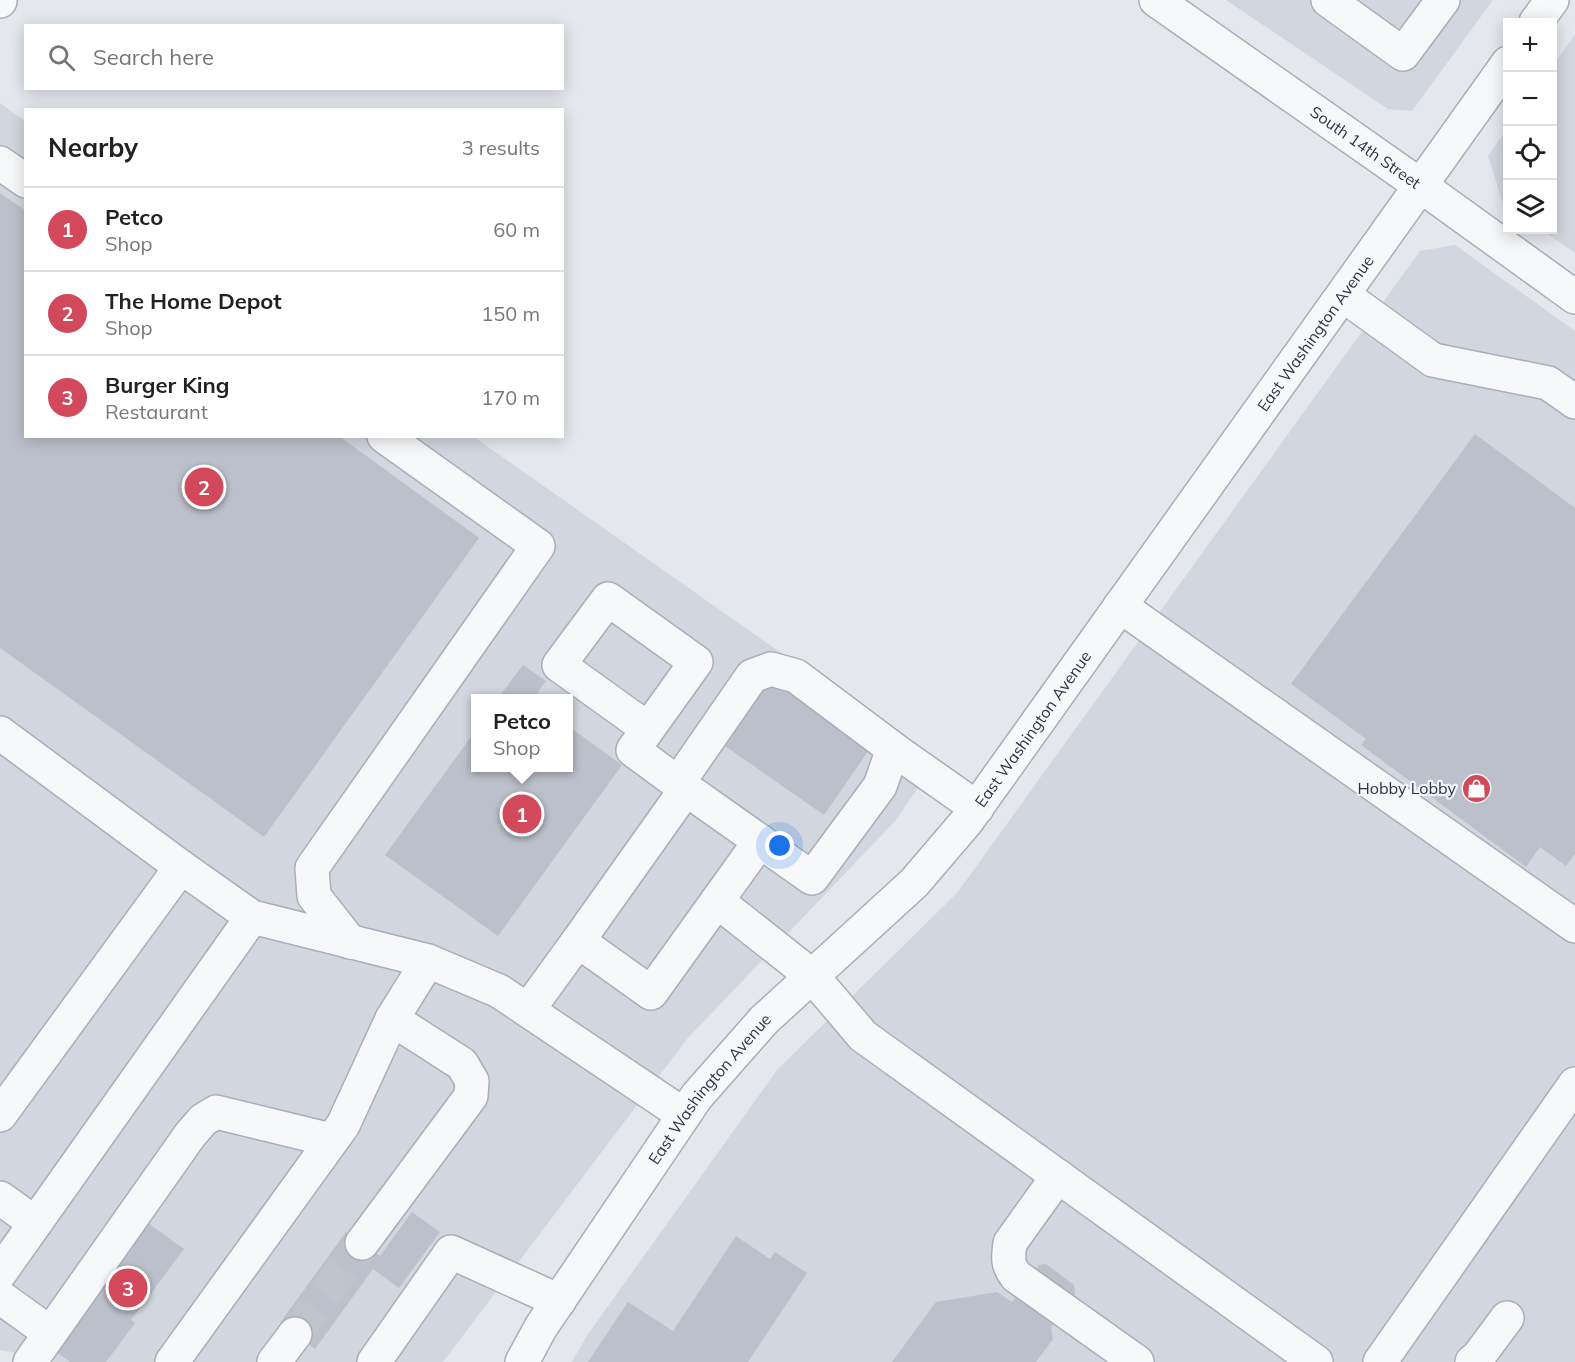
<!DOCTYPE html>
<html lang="en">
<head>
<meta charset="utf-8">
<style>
  :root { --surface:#fff; --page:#f6f6f6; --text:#222; --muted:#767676; --line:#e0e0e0; --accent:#d1495b }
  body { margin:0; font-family:Mulish,sans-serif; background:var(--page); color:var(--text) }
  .controls { position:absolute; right:18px; top:18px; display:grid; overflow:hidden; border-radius:0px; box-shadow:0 3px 15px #0003 }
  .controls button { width:54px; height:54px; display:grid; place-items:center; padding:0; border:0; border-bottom:2px solid var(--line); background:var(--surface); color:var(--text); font:30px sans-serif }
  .you { position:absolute; left:780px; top:846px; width:21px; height:21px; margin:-15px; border:4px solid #fff; border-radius:50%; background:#1a73e8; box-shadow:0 0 0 9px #1a73e833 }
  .badge { display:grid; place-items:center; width:39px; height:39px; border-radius:50%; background:var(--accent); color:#fff; font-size:20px; font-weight:700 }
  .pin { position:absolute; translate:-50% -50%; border:3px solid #fff; box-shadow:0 2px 6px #0006 }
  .popup { position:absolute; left:471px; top:694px; width:102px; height:78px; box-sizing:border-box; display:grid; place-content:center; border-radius:0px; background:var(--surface); filter:drop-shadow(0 2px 4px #0005); font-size:20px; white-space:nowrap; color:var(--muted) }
  .popup b { font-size:22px; color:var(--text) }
  .popup::after { content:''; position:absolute; left:50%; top:100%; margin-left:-12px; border:12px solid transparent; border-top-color:var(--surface) }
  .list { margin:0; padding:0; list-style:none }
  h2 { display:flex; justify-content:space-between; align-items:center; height:78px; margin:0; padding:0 24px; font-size:26px }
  h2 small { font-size:20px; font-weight:400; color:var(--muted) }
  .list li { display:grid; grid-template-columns:39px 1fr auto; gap:18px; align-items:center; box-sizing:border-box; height:84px; padding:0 24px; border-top:2px solid var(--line) }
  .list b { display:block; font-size:22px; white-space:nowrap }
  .list p { margin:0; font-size:20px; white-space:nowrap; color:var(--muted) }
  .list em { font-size:20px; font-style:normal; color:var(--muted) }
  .icon { flex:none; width:33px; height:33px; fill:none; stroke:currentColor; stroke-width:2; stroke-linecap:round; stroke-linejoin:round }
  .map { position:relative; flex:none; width:1575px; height:1362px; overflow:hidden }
  .search { position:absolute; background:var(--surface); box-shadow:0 3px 15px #0003; left:24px; top:24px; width:540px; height:66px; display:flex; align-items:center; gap:15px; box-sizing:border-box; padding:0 21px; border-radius:0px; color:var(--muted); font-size:22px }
  .panel { position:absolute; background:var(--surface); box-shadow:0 3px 15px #0003; left:24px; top:108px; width:540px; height:330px; border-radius:0px }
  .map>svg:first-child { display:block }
  .built { fill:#d2d6de; fill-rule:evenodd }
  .building { fill:#bbc0ca }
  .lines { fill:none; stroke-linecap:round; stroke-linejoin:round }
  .minor-tunnel { stroke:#bfc3cb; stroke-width:33; stroke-dasharray:33 16; stroke-linecap:butt }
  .minor-casing { stroke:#a9aeb7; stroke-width:36 }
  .minor { stroke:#f7f8fa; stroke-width:33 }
  .labels { text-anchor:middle; stroke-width:4.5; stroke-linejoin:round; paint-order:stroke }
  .street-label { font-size:16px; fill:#2b3445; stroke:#f4f6f9 }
  .poi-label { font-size:16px; fill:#2b3445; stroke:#f4f6f9; text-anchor:end }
</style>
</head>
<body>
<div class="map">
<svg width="1575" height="1362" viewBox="0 0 1575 1362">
  <rect width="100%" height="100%" fill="#e4e7ec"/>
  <path class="built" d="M 1226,0 L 1493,0 L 1412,111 L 1388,109 Z
    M 1575,34 L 1575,253 L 1542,230 L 1552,230 L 1553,66 Z
    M 0,103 L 25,121 L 26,436 L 474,437 L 936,762 L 895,821 L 687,1039 L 443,1362 L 57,1362 L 0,1350 ZM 476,698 L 568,698 L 568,768 L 476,768 Z
    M 1507,129 L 1507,205 L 1502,201 L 1488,156 Z
    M 1455,245 L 1575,331 L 1575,1362 L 572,1362 L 586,1337 L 777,1070 L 957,893 L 1420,251 Z"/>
  <path class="building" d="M 0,193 L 26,211 L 26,436 L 339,436 L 479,538 L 264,837 L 0,648 Z
    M 1475,434 L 1575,508 L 1575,854 L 1566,866 L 1540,847 L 1526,867 L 1361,745 L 1366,739 L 1291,684 Z
    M 523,665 L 546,681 L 534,698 L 498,698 Z
    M 770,676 L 871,747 L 824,815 L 722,744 Z
    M 568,726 L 622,765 L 498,936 L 385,855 L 476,730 L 476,768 L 568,768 Z
    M 412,1212 L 440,1232 L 399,1288 L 373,1269 L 315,1349 L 280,1323 L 346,1232 L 380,1256 Z
    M 145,1221 L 184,1249 L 131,1320 L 135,1323 L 106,1362 L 70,1362 L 53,1349 Z
    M 736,1236 L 770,1259 L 775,1252 L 807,1273 L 748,1362 L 588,1362 L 628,1302 L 673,1331 Z
    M 1046,1264 L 1074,1285 L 1075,1294 L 1051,1327 L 1053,1339 L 1036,1362 L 892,1362 L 936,1302 L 997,1292 L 1012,1302 L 1039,1265 Z"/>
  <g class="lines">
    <path class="minor-tunnel" d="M 295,1334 L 362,1243"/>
    <defs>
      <g id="minor">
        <path id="s1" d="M 1156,0 L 1421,186 L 1575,297"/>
        <path d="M 1328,0 L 1403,54 L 1443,0"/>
        <path d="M 0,1 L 0,0"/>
        <path d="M 1536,22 L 1552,0"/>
        <path d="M 0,163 L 26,181"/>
        <path d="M 1343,295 L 1433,360 L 1548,383 L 1575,402"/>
        <path d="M 1120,606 L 1575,926"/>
        <path d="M 0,733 L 181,867 L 252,917 L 428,961"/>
        <path d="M 678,783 L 752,676 L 771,669 L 796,676 L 896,751 L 977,808"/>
        <path d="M 686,789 L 812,878 L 880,786 L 893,749"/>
        <path d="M 717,901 L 760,841"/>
        <path d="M 578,941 L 686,789 L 633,750 L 696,662 L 608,599 L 559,665 L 648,729"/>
        <path d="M 350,942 L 314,896 L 312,868 L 538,546 L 384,436"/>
        <path d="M 528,1010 L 578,941 L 651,993 L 717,901 L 812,976 L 863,1036 L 1316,1362"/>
        <path d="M 0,1115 L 181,867"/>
        <path d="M 1058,1176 L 1010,1243 C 1008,1258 1007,1264 1016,1276 L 1137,1362"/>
        <path d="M 0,1198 L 35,1223"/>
        <path d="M 362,1243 L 471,1096 L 472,1081 L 462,1064 L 392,1019"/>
        <path d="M 0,1273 L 252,917"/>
        <path d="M 0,1297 L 50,1333"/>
        <path d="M 30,1362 L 190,1135 L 203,1120 L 216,1112 L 331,1140"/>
        <path d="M 172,1362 L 343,1125 L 392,1019 L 428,961 L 499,991 L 684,1115"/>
        <path d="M 274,1362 L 295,1334"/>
        <path d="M 374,1362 L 451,1252 L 559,1301"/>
        <path id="s2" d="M 522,1362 L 541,1327 L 697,1096 L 764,1020 L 914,883 L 967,821 L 1508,63"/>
        <path d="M 1380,1362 L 1575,1084"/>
        <path d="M 1472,1362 L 1478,1357 L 1507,1318"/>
      </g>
    </defs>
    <use href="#minor" class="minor-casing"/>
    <use href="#minor" class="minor"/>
  </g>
  <defs>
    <symbol id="shop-disc" viewBox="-11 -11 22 22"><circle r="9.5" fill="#d1495b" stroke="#f4f6f9"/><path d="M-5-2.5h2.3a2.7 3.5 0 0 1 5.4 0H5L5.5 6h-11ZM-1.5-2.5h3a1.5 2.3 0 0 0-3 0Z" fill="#fff"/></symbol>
  </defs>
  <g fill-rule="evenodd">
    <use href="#shop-disc" x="1460" y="772" width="33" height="33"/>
  </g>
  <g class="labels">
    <g class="street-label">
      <text dy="6" stroke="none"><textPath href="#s1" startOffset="256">South 14th Street</textPath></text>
      <text dy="6" stroke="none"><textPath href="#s2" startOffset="1304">East Washington Avenue</textPath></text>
      <text dy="6" stroke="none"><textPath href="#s2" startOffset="818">East Washington Avenue</textPath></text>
      <text dy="6" stroke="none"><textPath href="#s2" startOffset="332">East Washington Avenue</textPath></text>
    </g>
    <g class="poi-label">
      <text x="1456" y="794">Hobby Lobby</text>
    </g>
  </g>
</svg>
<div class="controls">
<button>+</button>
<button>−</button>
<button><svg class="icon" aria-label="locate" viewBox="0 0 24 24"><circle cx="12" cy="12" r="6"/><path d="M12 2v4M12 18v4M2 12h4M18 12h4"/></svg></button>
<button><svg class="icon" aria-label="layers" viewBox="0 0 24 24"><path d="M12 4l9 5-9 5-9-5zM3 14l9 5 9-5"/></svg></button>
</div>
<div class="you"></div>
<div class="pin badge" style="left:522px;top:814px">1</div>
<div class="popup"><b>Petco</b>Shop</div>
<div class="pin badge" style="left:204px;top:487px">2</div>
<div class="pin badge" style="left:128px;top:1288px">3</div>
<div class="search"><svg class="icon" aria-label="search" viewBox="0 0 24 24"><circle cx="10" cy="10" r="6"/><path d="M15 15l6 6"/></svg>Search here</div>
<section class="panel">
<h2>Nearby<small>3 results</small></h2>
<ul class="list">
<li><span class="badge">1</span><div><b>Petco</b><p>Shop</p></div><em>60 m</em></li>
<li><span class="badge">2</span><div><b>The Home Depot</b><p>Shop</p></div><em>150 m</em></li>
<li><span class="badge">3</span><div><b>Burger King</b><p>Restaurant</p></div><em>170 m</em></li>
</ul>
</section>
</div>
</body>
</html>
